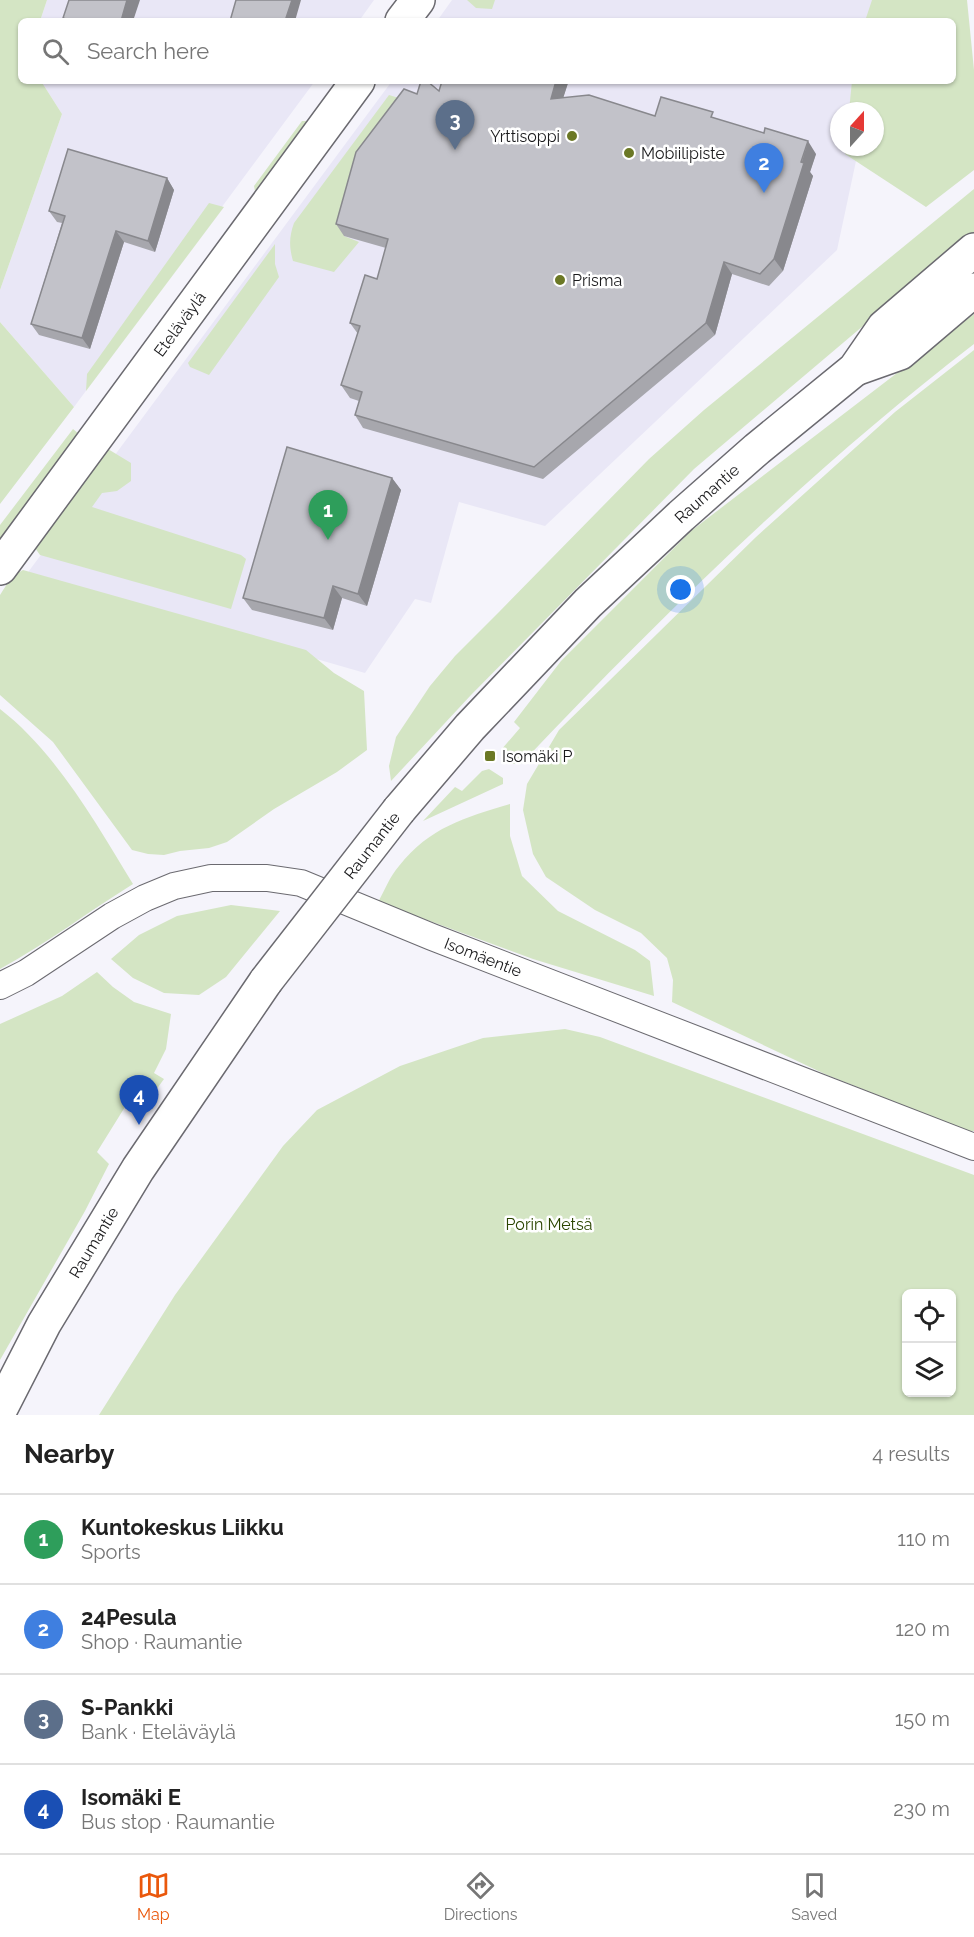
<!DOCTYPE html>
<html lang="en">
<head>
<meta charset="utf-8">
<style>
  :root { --surface:#fff; --page:#f2f2f2; --text:#222; --muted:#767676; --line:#e0e0e0; --accent:#ea580c }
  body { margin:0; font-family:Raleway,sans-serif; background:var(--page); color:var(--text) }
  .controls { position:absolute; right:18px; bottom:18px; display:grid; overflow:hidden; border-radius:9px; box-shadow:0 2px 4px #0004 }
  .controls button { width:54px; height:54px; display:grid; place-items:center; padding:0; border:0; border-bottom:2px solid var(--line); background:var(--surface); color:var(--text); font:30px sans-serif }
  .compass { position:absolute; left:830px; top:102px; width:54px; height:54px; border-radius:50%; background:var(--surface); box-shadow:0 2px 4px #0004; rotate:21deg }
  .you { position:absolute; left:681px; top:590px; width:21px; height:21px; margin:-15px; border:4px solid #fff; border-radius:50%; background:#1a73e8; box-shadow:0 0 0 9px #1a73e833 }
  .badge { display:grid; place-items:center; width:39px; height:39px; border-radius:50%; background:var(--accent); color:#fff; font-size:20px; font-weight:700 }
  .pin { position:absolute; translate:-50% -50px; filter:drop-shadow(0 2px 3px #0008) }
  .pin::after { content:''; position:absolute; top:32px; width:21px; height:18px; background:inherit; clip-path:polygon(0 0,100% 0,50% 100%) }
  .list { margin:0; padding:0; list-style:none }
  h2 { display:flex; justify-content:space-between; align-items:center; height:78px; margin:0; padding:0 24px; font-size:26px }
  h2 small { font-size:20px; font-weight:400; color:var(--muted) }
  .list li { display:grid; grid-template-columns:39px 1fr auto; gap:18px; align-items:center; box-sizing:border-box; height:90px; padding:0 24px; border-top:2px solid var(--line) }
  .list b { display:block; font-size:22px; white-space:nowrap }
  .list p { margin:0; font-size:20px; white-space:nowrap; color:var(--muted) }
  .list em { font-size:20px; font-style:normal; color:var(--muted) }
  .icon { flex:none; width:33px; height:33px; fill:none; stroke:currentColor; stroke-width:2; stroke-linecap:round; stroke-linejoin:round }
  .map { position:relative; flex:none; width:974px; height:1415px; overflow:hidden }
  .search { position:absolute; background:var(--surface); box-shadow:0 2px 4px #0004; left:18px; right:18px; top:18px; height:66px; display:flex; align-items:center; gap:15px; box-sizing:border-box; padding:0 21px; border-radius:9px; color:var(--muted); font-size:22px }
  .sheet { height:438px; background:var(--surface) }
  nav { display:flex; justify-content:space-around; align-items:center; box-sizing:border-box; height:84px; border-top:2px solid var(--line); background:var(--surface); font-size:16px; color:var(--muted) }
  nav a { display:grid; justify-items:center; gap:3px }
  nav .on { color:var(--accent) }
  .map>svg:first-child { display:block }
  .built { fill:#e9e7f6 }
  .green { fill:#d4e5c4; fill-rule:evenodd }
  .lines { fill:none; stroke-linecap:round; stroke-linejoin:round }
  .street-casing { stroke:#6b6a70; stroke-width:28 }
  .secondary-casing { stroke:#6b6a70; stroke-width:36 }
  .highway-casing { stroke:#6b6a70; stroke-width:36 }
  .street { stroke:#fff; stroke-width:26 }
  .secondary { stroke:#fff; stroke-width:33 }
  .highway { stroke:#fff; stroke-width:33 }
  .highway-bridge-casing { stroke:#6b6a70; stroke-width:36; stroke-linecap:butt }
  .highway-bridge { stroke:#fff; stroke-width:33 }
  .wall { fill:#a7a7ad }
  .shaded-wall { fill:#88888d }
  .building { fill:#c2c2c9; stroke:#88888d; stroke-width:1.5 }
  .poi-dot { fill:#6b7825; stroke:#fff; stroke-width:2 }
  .labels { text-anchor:middle; stroke-width:5; stroke-linejoin:round; paint-order:stroke }
  .poi-label { font-size:16px; fill:#1a1a1c; stroke:#fff; text-anchor:start }
  .street-label { font-size:16px; fill:#1a1a1c; stroke:#fff }
  .park-label { font-size:16px; fill:#2b4500; stroke:#fff }
</style>
</head>
<body>
<div class="map">
<svg width="974" height="1415" viewBox="0 0 974 1415">
  <rect width="100%" height="100%" fill="#f5f4fb"/>
  <path class="built" d="M 47,0 L 374,0 L 359,21 L 40,21 Z
    M 452,0 L 890,0 L 886,21 L 437,21 Z
    M 41,81 L 315,81 L 74,407 L 0,322 L 0,290 L 62,114 Z
    M 392,81 L 873,81 L 867,111 L 839,111 L 839,147 L 859,147 L 837,250 L 545,526 L 459,502 L 431,603 L 415,599 L 365,673 L 26,575 Z"/>
  <path class="green" d="M 0,0 L 47,0 L 40,21 L 21,21 L 21,81 L 41,81 L 62,114 L 0,290 Z
    M 467,0 L 495,0 L 492,9 L 476,8 Z
    M 872,0 L 967,0 L 974,70 L 974,170 L 926,207 L 845,154 L 846,147 L 875,147 L 875,111 L 849,111 L 852,81 L 953,81 L 953,21 L 865,21 Z
    M 389,95 L 412,102 L 365,164 L 344,236 L 359,242 L 334,272 L 293,261 C 289,247 289,237 294,223 Z
    M 302,121 L 308,121 L 308,130 L 263,190 L 255,191 L 254,186 Z
    M 974,189 L 974,232 L 694,469 L 471,695 L 391,781 L 389,766 L 396,737 L 430,686 L 455,656 L 499,612 L 649,459 L 704,410 Z
    M 209,203 L 224,207 L 86,391 L 87,374 Z
    M 275,244 L 275,264 L 279,277 L 209,375 L 190,367 L 188,363 Z
    M 974,314 L 974,344 C 810,470 662,615 521,764 L 513,764 L 503,758 L 501,750 L 520,728 L 514,722 L 561,661 L 691,531 Z
    M 0,322 L 74,407 L 0,504 Z
    M 974,350 L 974,1131 L 968,1131 L 827,1075 L 672,1002 L 673,980 L 667,958 L 641,933 L 595,910 L 546,877 L 533,854 L 523,810 L 527,784 L 559,730 L 756,537 L 895,412 Z
    M 73,429 L 79,434 L 0,542 L 0,525 Z
    M 103,446 L 131,463 L 131,481 L 117,491 L 102,493 L 92,507 L 241,555 L 246,559 L 231,609 L 40,555 L 35,548 Z
    M 23,570 L 306,650 L 334,673 L 364,691 L 367,750 L 337,772 L 274,809 L 227,842 L 209,848 L 180,851 L 164,855 L 148,854 L 132,850 L 53,742 L 0,695 L 0,595 L 12,576 Z
    M 0,709 C 56,752 97,825 133,884 C 88,912 46,944 0,969 Z
    M 489,769 L 503,778 L 503,784 L 423,821 L 455,787 L 462,791 L 482,771 Z
    M 510,804 L 510,836 L 522,876 L 558,911 L 635,950 L 650,961 L 654,996 L 533,959 L 378,902 C 385,890 390,876 399,866 C 430,827 464,818 510,804 Z
    M 231,905 L 280,911 L 226,977 L 199,995 L 164,993 L 133,978 L 111,959 L 139,935 L 177,916 Z
    M 97,972 L 113,987 L 134,1002 L 171,1014 L 166,1049 L 154,1073 L 164,1079 L 156,1090 L 133,1094 L 97,1152 L 109,1164 L 85,1211 L 0,1360 L 0,1024 L 62,996 Z
    M 565,1029 L 600,1037 L 974,1175 L 974,1415 L 99,1415 L 175,1295 L 283,1146 L 317,1110 L 400,1066 L 483,1038 ZM 906,1294 L 952,1294 L 952,1392 L 906,1392 Z"/>
  <g class="lines">
    <defs>
      <g id="street">
        <path id="s1" d="M 0,986 L 26,973 L 112,916 L 145,898 L 174,886 L 211,878 L 267,878 L 301,883 L 432,937 L 974,1147"/>
      </g>
      <g id="secondary">
        <path d="M 402,21 L 418,0"/>
        <path id="s2" d="M 0,568 L 358,81"/>
      </g>
      <g id="highway">
        <path d="M 855,369 L 900,353 L 974,290"/>
        <path id="s3" d="M 399,810 L 470,727 L 588,603 L 681,516 L 757,449 L 855,369 L 884,327 L 974,250"/>
        <path id="s4" d="M 0,1410 L 44,1324 L 138,1169 L 266,981"/>
      </g>
    </defs>
    <use href="#street" class="street-casing"/>
    <use href="#secondary" class="secondary-casing"/>
    <use href="#highway" class="highway-casing"/>
    <use href="#street" class="street"/>
    <use href="#secondary" class="secondary"/>
    <use href="#highway" class="highway"/>
    <defs>
      <g id="highway-bridge">
        <path id="s5" d="M 266,981 L 399,810"/>
      </g>
    </defs>
    <use href="#highway-bridge" class="highway-bridge-casing"/>
    <use href="#highway-bridge" class="highway-bridge"/>
  </g>
  <path class="wall" d="M 442,81 L 567,81 L 568,83 L 563,98 L 655,116 L 717,119 L 816,154 L 810,172 L 813,176 L 783,271 L 769,286 L 732,274 L 715,335 L 543,479 L 363,428 L 355,415 L 359,401 L 350,398 L 341,385 L 358,334 L 350,323 L 377,279 L 386,248 L 344,236 L 336,224 L 417,94 L 439,91 Z
    M 167,178 L 174,190 L 155,252 L 124,242 L 90,349 L 39,335 L 31,324 L 62,223 L 57,222 L 49,211 Z
    M 392,478 L 401,490 L 367,606 L 342,598 L 333,630 L 252,610 L 243,598 Z"/>
  <path class="shaded-wall" d="M 127,0 L 140,0 L 133,21 L 121,21 Z
    M 292,0 L 301,0 L 295,21 L 285,21 Z
    M 556,81 L 567,81 L 568,83 L 559,111 L 551,99 Z
    M 808,141 L 816,154 L 810,172 L 813,176 L 783,271 L 774,259 Z
    M 167,178 L 174,190 L 155,252 L 148,241 Z
    M 116,231 L 124,242 L 90,349 L 82,338 Z
    M 724,262 L 732,274 L 715,335 L 706,323 Z
    M 392,478 L 401,490 L 367,606 L 358,594 Z
    M 333,586 L 342,598 L 333,630 L 324,618 Z"/>
  <path class="building" d="M 69,0 L 127,0 L 121,21 L 72,21 L 63,18 Z
    M 236,0 L 292,0 L 285,21 L 230,21 Z
    M 421,81 L 427,81 L 439,91 L 442,81 L 556,81 L 551,99 L 589,95 L 655,116 L 661,97 L 713,112 L 711,117 L 764,133 L 765,128 L 808,141 L 801,162 L 804,163 L 774,259 L 760,274 L 724,262 L 706,323 L 534,467 L 355,415 L 362,392 L 341,385 L 360,326 L 350,323 L 365,275 L 377,279 L 388,239 L 336,224 L 356,152 L 404,89 L 417,94 Z
    M 68,149 L 167,178 L 148,241 L 116,231 L 82,338 L 31,324 L 65,216 L 49,211 Z
    M 287,447 L 392,478 L 358,594 L 333,586 L 324,618 L 243,598 Z"/>
  <g class="poi-dot">
    <circle cx="572" cy="136" r="6"/>
    <circle cx="629" cy="153" r="6"/>
    <circle cx="560" cy="280" r="6"/>
    <rect x="484" y="750" width="12" height="12" rx="3"/>
  </g>
  <g class="labels">
    <g class="poi-label">
      <text x="560" y="142" text-anchor="end">Yrttisoppi</text>
      <text x="641" y="159">Mobiilipiste</text>
      <text x="572" y="286">Prisma</text>
      <text x="502" y="762">Isomäki P</text>
    </g>
    <g class="street-label">
      <text dy="6" stroke="none"><textPath href="#s2" startOffset="303">Eteläväylä</textPath></text>
      <text dy="6" stroke="none"><textPath href="#s3" startOffset="442">Raumantie</textPath></text>
      <text dy="6" stroke="none"><textPath href="#s5" startOffset="172">Raumantie</textPath></text>
      <text dy="6" stroke="none"><textPath href="#s1" startOffset="526">Isomäentie</textPath></text>
      <text dy="6" stroke="none"><textPath href="#s4" startOffset="192">Raumantie</textPath></text>
    </g>
    <g class="park-label">
      <text x="549" y="1230">Porin Metsä</text>
    </g>
  </g>
</svg>
<div class="controls">
<button><svg class="icon" aria-label="locate" viewBox="0 0 24 24"><circle cx="12" cy="12" r="6"/><path d="M12 2v4M12 18v4M2 12h4M18 12h4"/></svg></button>
<button><svg class="icon" aria-label="layers" viewBox="0 0 24 24"><path d="M12 4l9 5-9 5-9-5zM3 14l9 5 9-5"/></svg></button>
</div>
<svg class="compass" viewBox="-18 -18 36 36"><path d="M0-13l5 13h-10z" fill="#e53935"/><path d="M0 13l5-13h-10z" fill="#767676"/></svg>
<div class="you"></div>
<div class="pin badge" style="left:328px;top:540px;background:#2e9e5b">1</div>
<div class="pin badge" style="left:764px;top:193px;background:#3f7fe0">2</div>
<div class="pin badge" style="left:455px;top:150px;background:#5c6f8a">3</div>
<div class="pin badge" style="left:139px;top:1125px;background:#1a4fb4">4</div>
<div class="search"><svg class="icon" aria-label="search" viewBox="0 0 24 24"><circle cx="10" cy="10" r="6"/><path d="M15 15l6 6"/></svg>Search here</div>
</div>
<section class="sheet">
<h2>Nearby<small>4 results</small></h2>
<ul class="list">
<li><span class="badge" style="background:#2e9e5b">1</span><div><b>Kuntokeskus Liikku</b><p>Sports</p></div><em>110 m</em></li>
<li><span class="badge" style="background:#3f7fe0">2</span><div><b>24Pesula</b><p>Shop · Raumantie</p></div><em>120 m</em></li>
<li><span class="badge" style="background:#5c6f8a">3</span><div><b>S-Pankki</b><p>Bank · Eteläväylä</p></div><em>150 m</em></li>
<li><span class="badge" style="background:#1a4fb4">4</span><div><b>Isomäki E</b><p>Bus stop · Raumantie</p></div><em>230 m</em></li>
</ul>
</section>
<nav>
<a class="on"><svg class="icon" aria-label="map" viewBox="0 0 24 24"><path d="M3 6l6-2 6 2 6-2v14l-6 2-6-2-6 2zM9 4v14M15 6v14"/></svg>Map</a>
<a><svg class="icon" aria-label="directions" viewBox="0 0 24 24"><path d="M12 3l9 9-9 9-9-9zM9 14v-3h6M13 9l2 2-2 2"/></svg>Directions</a>
<a><svg class="icon" aria-label="saved" viewBox="0 0 24 24"><path d="M7 4h10v16l-5-4-5 4z"/></svg>Saved</a>
</nav>
</body>
</html>
